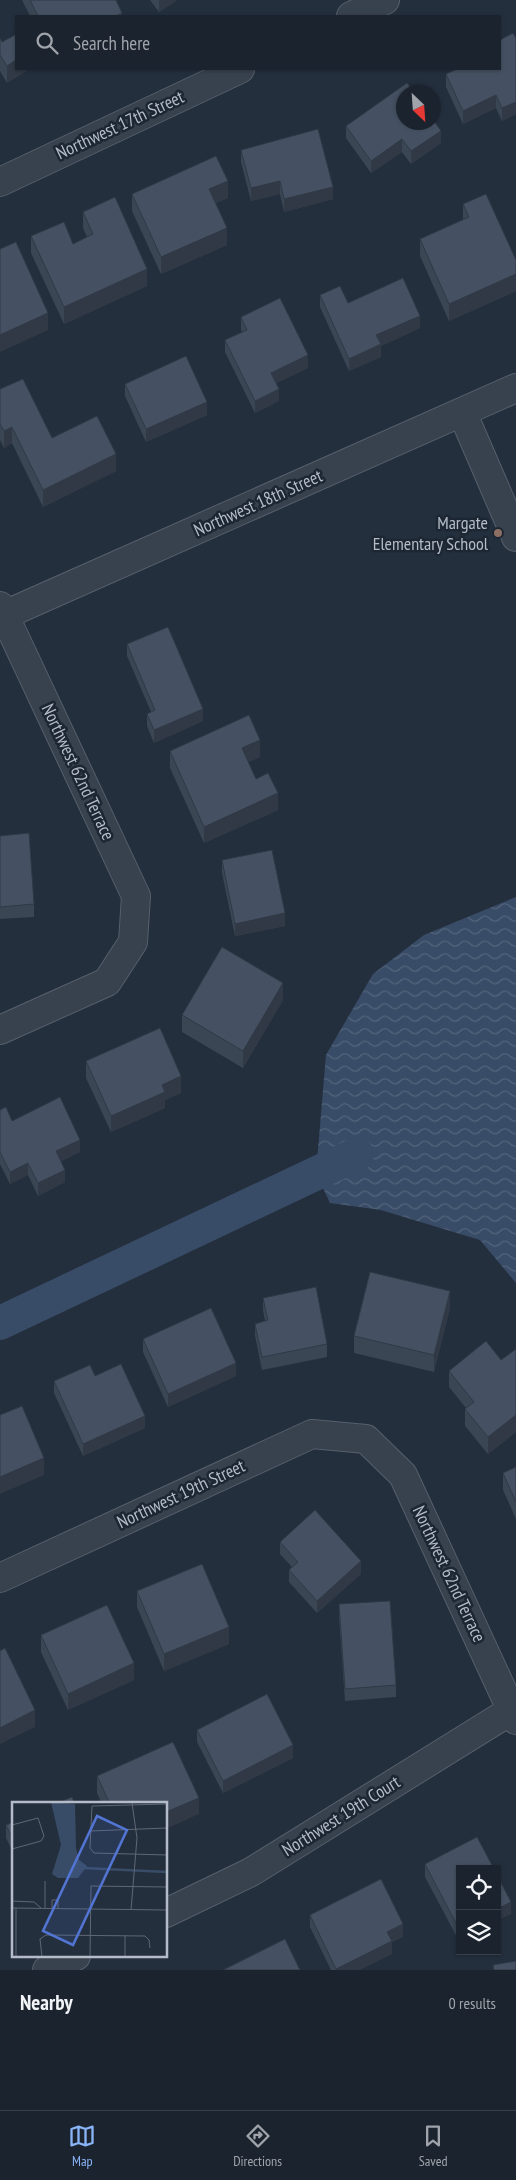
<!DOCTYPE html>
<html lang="en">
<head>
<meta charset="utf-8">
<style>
  :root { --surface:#1b232e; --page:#242b36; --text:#f1f3f6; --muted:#a0a4aa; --line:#39404a; --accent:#8ab4f8 }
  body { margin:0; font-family:"PT Sans Narrow",sans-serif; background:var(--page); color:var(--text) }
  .controls { position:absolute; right:15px; bottom:15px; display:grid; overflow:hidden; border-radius:0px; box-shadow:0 1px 4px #0004 }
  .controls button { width:45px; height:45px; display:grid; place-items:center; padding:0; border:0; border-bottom:1px solid var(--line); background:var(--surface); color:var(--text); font:25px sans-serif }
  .compass { position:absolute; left:396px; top:85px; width:45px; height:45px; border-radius:50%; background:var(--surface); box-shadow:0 1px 4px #0004; rotate:155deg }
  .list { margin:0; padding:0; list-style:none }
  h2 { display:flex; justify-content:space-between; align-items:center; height:65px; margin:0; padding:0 20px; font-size:21px }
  h2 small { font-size:16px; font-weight:400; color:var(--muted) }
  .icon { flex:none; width:28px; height:28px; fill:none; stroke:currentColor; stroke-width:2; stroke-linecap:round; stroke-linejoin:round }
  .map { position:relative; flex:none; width:516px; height:1970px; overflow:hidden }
  .search { position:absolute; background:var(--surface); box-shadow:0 1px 4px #0004; left:15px; right:15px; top:15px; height:55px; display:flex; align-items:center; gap:12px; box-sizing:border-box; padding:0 18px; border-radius:0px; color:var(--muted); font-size:19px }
  .sheet { height:140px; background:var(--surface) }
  nav { display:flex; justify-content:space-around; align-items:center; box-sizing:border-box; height:70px; border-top:1px solid var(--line); background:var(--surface); font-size:14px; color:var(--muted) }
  nav a { display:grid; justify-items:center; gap:2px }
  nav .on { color:var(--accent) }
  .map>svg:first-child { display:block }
  .water { fill:url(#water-waves) }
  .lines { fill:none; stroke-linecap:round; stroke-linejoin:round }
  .canal { stroke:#394c67; stroke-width:34 }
  .minor-casing { stroke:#565f6c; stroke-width:30 }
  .minor { stroke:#38414e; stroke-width:28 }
  .wall { fill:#3b4654 }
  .shaded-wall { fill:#303945 }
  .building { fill:#455162; stroke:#303945 }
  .education-dot { fill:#8d6e63; stroke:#1d2633; stroke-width:2 }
  .labels { text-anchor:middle; stroke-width:5; stroke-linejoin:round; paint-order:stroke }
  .street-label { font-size:18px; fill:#b4bcc9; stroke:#1d2633 }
  .poi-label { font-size:18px; fill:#b4bcc9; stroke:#1d2633; text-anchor:end }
  .inset-river { fill:none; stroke:#394c67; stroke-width:2.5 }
  .inset-road { fill:none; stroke:#5e6776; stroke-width:1 }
  .view { fill:#5274d3; fill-opacity:0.15; stroke:#5274d3; stroke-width:2.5 }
  .inset-edge { fill:none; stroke:#b4bcc9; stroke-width:2.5 }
</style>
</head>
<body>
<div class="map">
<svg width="516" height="1970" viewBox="0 0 516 1970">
  <defs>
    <pattern id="water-waves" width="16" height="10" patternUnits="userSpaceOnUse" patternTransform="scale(1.25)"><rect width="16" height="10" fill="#394c67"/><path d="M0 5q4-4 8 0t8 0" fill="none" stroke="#53647b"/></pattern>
  </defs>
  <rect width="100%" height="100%" fill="#242f3e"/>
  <path class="water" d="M 516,897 L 516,1283 L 480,1240 L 381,1210 L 330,1203 L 316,1173 L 326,1055 L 373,974 L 424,935 Z"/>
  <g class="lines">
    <path class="canal" d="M 0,1323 L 357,1154"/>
    <defs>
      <path id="minor" d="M 351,16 L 385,0
        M 0,182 L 240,69
        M 462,412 L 516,537
        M 0,606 L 136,896 L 133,942 L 107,982 L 0,1030
        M 0,617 L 516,388
        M 0,1578 L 312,1434 L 366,1439 L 403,1475 L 516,1720
        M 166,1913 L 251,1872 L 512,1710
        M 47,1970 L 76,1956"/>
    </defs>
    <use href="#minor" class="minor-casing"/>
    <use href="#minor" class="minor"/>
  </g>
  <path class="wall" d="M 22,0 L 116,0 L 122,16 L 30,16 Z
    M 150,0 L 177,0 L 159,12 Z
    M 0,38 L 2,42 L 26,69 L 26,71 L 7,83 L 0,71 Z
    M 516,38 L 516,114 L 502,121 L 496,108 L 463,124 L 446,87 L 446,74 L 500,69 Z
    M 346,126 L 441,143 L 411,164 L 402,152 L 371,173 L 346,138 Z
    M 241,150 L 333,199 L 284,212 L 280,194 L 251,201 L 241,162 Z
    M 132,194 L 228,198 L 216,203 L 227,245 L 161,274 L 132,211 Z
    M 463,204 L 516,260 L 516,291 L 449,321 L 420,256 L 420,239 L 463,220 Z
    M 83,212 L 147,286 L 64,324 L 31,253 L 31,236 L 73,244 L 87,237 L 83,228 Z
    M 320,295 L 348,303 L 420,328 L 381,346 L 381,357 L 349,371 L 320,307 Z
    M 241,317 L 308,368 L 276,383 L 279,401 L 255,413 L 225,352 L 225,340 L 242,332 L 241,329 Z
    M 125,384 L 207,415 L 146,442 L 125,396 Z
    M 0,389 L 52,438 L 116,471 L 43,507 L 12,443 L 4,448 L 0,440 Z
    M 127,644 L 203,721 L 154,743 L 147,726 L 147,714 L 151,712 L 127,656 Z
    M 170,751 L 260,757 L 248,762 L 256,779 L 278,810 L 204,843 L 170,768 Z
    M 0,836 L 34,904 L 34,917 L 0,919 Z
    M 222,860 L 285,926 L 235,936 L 222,873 Z
    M 283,1000 L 243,1068 L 182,1032 L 182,1015 Z
    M 86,1061 L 181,1093 L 165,1100 L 165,1108 L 111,1132 L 86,1078 Z
    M 0,1110 L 12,1121 L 80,1152 L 61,1161 L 65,1182 L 38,1196 L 28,1175 L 10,1184 L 0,1164 Z
    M 263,1298 L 327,1344 L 327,1357 L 262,1370 L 255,1336 L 255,1324 L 265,1321 L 263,1310 Z
    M 450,1308 L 434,1372 L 354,1353 L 354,1336 Z
    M 143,1339 L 236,1376 L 168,1407 L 143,1352 Z
    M 516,1349 L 516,1432 L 488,1454 L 465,1426 L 465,1409 L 466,1408 L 449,1387 L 449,1371 L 501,1360 Z
    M 54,1381 L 145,1428 L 83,1456 L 54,1393 Z
    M 516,1467 L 516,1519 L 503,1490 L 503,1473 Z
    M 280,1542 L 361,1574 L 317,1613 L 289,1582 L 289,1570 L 292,1567 L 280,1554 Z
    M 137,1591 L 229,1644 L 164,1671 L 137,1607 Z
    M 339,1604 L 396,1685 L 396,1697 L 345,1701 L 339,1617 Z
    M 41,1635 L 134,1680 L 68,1710 L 41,1652 Z
    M 197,1730 L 293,1758 L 223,1793 L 197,1742 Z
    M 97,1776 L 199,1814 L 166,1804 L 102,1804 L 97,1793 Z
    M 14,1822 L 14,1854 L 6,1838 L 6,1825 Z
    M 425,1864 L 460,1869 L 460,1941 L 459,1941 L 425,1877 Z
    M 310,1915 L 403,1937 L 392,1942 L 392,1954 L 359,1970 L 331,1970 L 310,1927 Z"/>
  <path class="shaded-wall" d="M 159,0 L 177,0 L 159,12 Z
    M 16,60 L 16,69 L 26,69 L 26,71 L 7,83 L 7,66 Z
    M 496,95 L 496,108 L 463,124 L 463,111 Z
    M 516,102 L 516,114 L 502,121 L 502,108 Z
    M 441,131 L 441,143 L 411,164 L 411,151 Z
    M 402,139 L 402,152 L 371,173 L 371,161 Z
    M 228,181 L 228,198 L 209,206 L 209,189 Z
    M 280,181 L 280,194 L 251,201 L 251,188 Z
    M 333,187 L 333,199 L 284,212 L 284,199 Z
    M 227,228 L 227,245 L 161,274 L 161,257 Z
    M 147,269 L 147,286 L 64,324 L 64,307 Z
    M 516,274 L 516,291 L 449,321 L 449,304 Z
    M 48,313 L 48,330 L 0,352 L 0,335 Z
    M 420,316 L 420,328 L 381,346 L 381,357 L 349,371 L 349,359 L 376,335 Z
    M 308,355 L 308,368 L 271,386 L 271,373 Z
    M 279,389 L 279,401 L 255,413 L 255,401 Z
    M 207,402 L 207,415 L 146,442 L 146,429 Z
    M 12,427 L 12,443 L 4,448 L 4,431 Z
    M 116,454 L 116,471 L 43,507 L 43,490 Z
    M 203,709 L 203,721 L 154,743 L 154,730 Z
    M 260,740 L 260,757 L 242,764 L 242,748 Z
    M 278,793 L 278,810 L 204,843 L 204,827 Z
    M 285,913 L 285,926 L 235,936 L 235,924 Z
    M 283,983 L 283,1000 L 243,1068 L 243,1051 Z
    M 181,1076 L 181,1093 L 165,1100 L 165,1108 L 111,1132 L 111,1116 L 162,1085 Z
    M 80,1140 L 80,1152 L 56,1164 L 56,1151 Z
    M 28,1163 L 28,1175 L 10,1184 L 10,1172 Z
    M 65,1170 L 65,1182 L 38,1196 L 38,1183 Z
    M 450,1291 L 450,1308 L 434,1372 L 434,1355 Z
    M 236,1363 L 236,1376 L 168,1407 L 168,1394 Z
    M 516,1415 L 516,1432 L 488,1454 L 488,1437 Z
    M 145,1416 L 145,1428 L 83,1456 L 83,1444 Z
    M 44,1458 L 44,1475 L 0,1494 L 0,1477 Z
    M 361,1561 L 361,1574 L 317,1613 L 317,1601 Z
    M 229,1627 L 229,1644 L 164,1671 L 164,1654 Z
    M 134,1663 L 134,1680 L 68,1710 L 68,1694 Z
    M 35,1710 L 35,1727 L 0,1744 L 0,1728 Z
    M 293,1745 L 293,1758 L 223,1793 L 223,1781 Z
    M 199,1798 L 199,1814 L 166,1829 L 166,1812 Z
    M 511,1902 L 511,1914 L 497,1921 L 497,1909 Z
    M 403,1924 L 403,1937 L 392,1942 L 392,1954 L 359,1970 L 336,1970 L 336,1969 L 387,1932 Z
    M 460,1928 L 460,1941 L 459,1941 L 459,1929 Z"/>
  <path class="building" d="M 30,0 L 116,0 L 122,13 L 116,16 L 38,16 Z
    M 513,33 L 516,38 L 516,102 L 502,108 L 496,95 L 463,111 L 446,74 L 457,69 L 500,69 L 500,40 Z
    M 15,35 L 16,37 L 16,60 L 7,66 L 0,55 L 0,38 L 2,42 Z
    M 407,83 L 414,92 L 404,92 L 404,122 L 434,122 L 434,121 L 441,131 L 411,151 L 402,139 L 371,161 L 346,126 Z
    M 318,129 L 333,187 L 284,199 L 280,181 L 251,188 L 241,150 Z
    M 216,156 L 228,181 L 209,189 L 227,228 L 161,257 L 132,194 Z
    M 486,194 L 516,260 L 516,274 L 449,304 L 420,239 L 469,217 L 463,204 Z
    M 115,197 L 147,269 L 64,307 L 31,236 L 64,222 L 73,244 L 93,234 L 83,212 Z
    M 16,242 L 48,313 L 0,335 L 0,249 Z
    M 403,278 L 420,316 L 376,335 L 381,344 L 349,359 L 320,295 L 340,286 L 348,303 Z
    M 280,298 L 308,355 L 271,373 L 279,389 L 255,401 L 225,340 L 247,330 L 241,317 Z
    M 186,356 L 207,402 L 146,429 L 125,384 Z
    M 23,379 L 52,438 L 97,416 L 116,454 L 43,490 L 12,427 L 4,431 L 0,424 L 0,389 Z
    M 168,627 L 203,709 L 154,730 L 147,714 L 155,710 L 127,644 Z
    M 249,715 L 260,740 L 242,748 L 256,779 L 268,773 L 278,793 L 204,827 L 170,751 Z
    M 29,833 L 34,904 L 0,907 L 0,836 Z
    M 272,850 L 285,913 L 235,924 L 222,860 Z
    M 222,947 L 283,983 L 243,1051 L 182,1015 Z
    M 160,1028 L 181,1076 L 162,1085 L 165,1092 L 111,1116 L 86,1061 Z
    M 60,1097 L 80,1140 L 56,1151 L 65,1170 L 38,1183 L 28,1163 L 10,1172 L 0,1152 L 0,1110 L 6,1107 L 12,1121 Z
    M 370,1272 L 450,1291 L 434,1355 L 354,1336 Z
    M 316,1287 L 327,1344 L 262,1357 L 255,1324 L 268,1320 L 263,1298 Z
    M 211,1308 L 236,1363 L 168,1394 L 143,1339 Z
    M 486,1341 L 501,1360 L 516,1349 L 516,1415 L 488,1437 L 465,1409 L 474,1402 L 449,1371 Z
    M 121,1364 L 145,1416 L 83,1444 L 54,1381 L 90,1365 L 95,1376 Z
    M 22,1406 L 44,1458 L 0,1477 L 0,1415 Z
    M 516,1467 L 516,1502 L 503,1473 Z
    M 315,1510 L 361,1561 L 317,1601 L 289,1570 L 298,1562 L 280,1542 Z
    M 202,1564 L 229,1627 L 164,1654 L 137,1591 Z
    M 390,1601 L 396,1685 L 345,1689 L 339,1604 Z
    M 107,1605 L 134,1663 L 68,1694 L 41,1635 Z
    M 5,1648 L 35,1710 L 0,1728 L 0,1651 Z
    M 267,1694 L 293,1745 L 223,1781 L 197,1730 Z
    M 173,1742 L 199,1798 L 166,1812 L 166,1804 L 110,1804 L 97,1776 Z
    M 72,1797 L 75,1804 L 55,1804 Z
    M 14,1822 L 14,1842 L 6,1825 Z
    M 477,1837 L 494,1869 L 460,1869 L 460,1928 L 459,1929 L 425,1864 Z
    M 497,1875 L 511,1902 L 497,1909 Z
    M 381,1879 L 403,1924 L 387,1932 L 392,1941 L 336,1969 L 310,1915 Z
    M 285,1939 L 300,1970 L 223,1970 Z
    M 516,1961 L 516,1970 L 494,1970 L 493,1965 Z"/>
  <circle class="education-dot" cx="498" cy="533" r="5"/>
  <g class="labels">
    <g class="street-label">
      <text transform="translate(120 125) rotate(-25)" y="6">Northwest 17th Street</text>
      <text transform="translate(258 503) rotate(-24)" y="6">Northwest 18th Street</text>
      <text transform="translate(78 772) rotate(65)" y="6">Northwest 62nd Terrace</text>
      <text transform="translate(181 1494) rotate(-25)" y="6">Northwest 19th Street</text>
      <text transform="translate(449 1574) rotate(65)" y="6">Northwest 62nd Terrace</text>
      <text transform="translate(341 1816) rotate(-32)" y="6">Northwest 19th Court</text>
    </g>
    <g class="poi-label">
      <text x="488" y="529">Margate<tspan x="488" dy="21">Elementary School</tspan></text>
    </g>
  </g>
  <g transform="translate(12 1802)">
    <rect width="155" height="155" fill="#242f3e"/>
    <path d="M 39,0 L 63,2 L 64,46 L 67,58 L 75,64 L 66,76 L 46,76 L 40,72 L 49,43 Z" fill="#394c67"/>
    <path class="inset-river" d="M 72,66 L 155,70"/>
    <path class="inset-road" d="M 155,2 L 80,4 L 78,46 L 82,51 L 155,53M 0,23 L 26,16 L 32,34 L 29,39 L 0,47M 78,29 L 155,26M 0,99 L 22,100 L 29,106M 0,106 L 155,108M 4,106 L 4,155M 33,106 L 33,79M 40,106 L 40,98 L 46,98 L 46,106M 119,108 L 125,36 L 120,1M 113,134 L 113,155M 30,155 L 28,137 L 34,133 L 133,134 L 137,138 L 138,146M 78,155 L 79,84 L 155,85"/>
    <path class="view" d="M 85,14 L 115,28 L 61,143 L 31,129 Z"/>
    <rect width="155" height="155" class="inset-edge"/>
  </g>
</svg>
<div class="controls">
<button><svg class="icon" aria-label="locate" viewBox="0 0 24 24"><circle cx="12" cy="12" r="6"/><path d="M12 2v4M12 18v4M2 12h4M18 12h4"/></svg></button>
<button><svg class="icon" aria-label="layers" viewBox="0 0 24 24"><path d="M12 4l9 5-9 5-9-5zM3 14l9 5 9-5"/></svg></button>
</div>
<svg class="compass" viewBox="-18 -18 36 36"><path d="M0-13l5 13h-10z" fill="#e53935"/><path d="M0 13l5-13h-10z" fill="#a0a4aa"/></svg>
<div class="search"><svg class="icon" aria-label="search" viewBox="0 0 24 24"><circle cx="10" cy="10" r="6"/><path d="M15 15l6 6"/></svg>Search here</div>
</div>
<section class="sheet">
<h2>Nearby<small>0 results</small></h2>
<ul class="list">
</ul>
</section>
<nav>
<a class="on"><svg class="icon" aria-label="map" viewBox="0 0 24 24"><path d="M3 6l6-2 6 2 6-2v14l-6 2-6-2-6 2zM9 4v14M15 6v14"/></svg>Map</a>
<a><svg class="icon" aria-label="directions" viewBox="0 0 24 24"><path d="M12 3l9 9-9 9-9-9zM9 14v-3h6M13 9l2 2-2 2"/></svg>Directions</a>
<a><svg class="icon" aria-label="saved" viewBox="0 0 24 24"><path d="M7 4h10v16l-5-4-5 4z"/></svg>Saved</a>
</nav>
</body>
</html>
